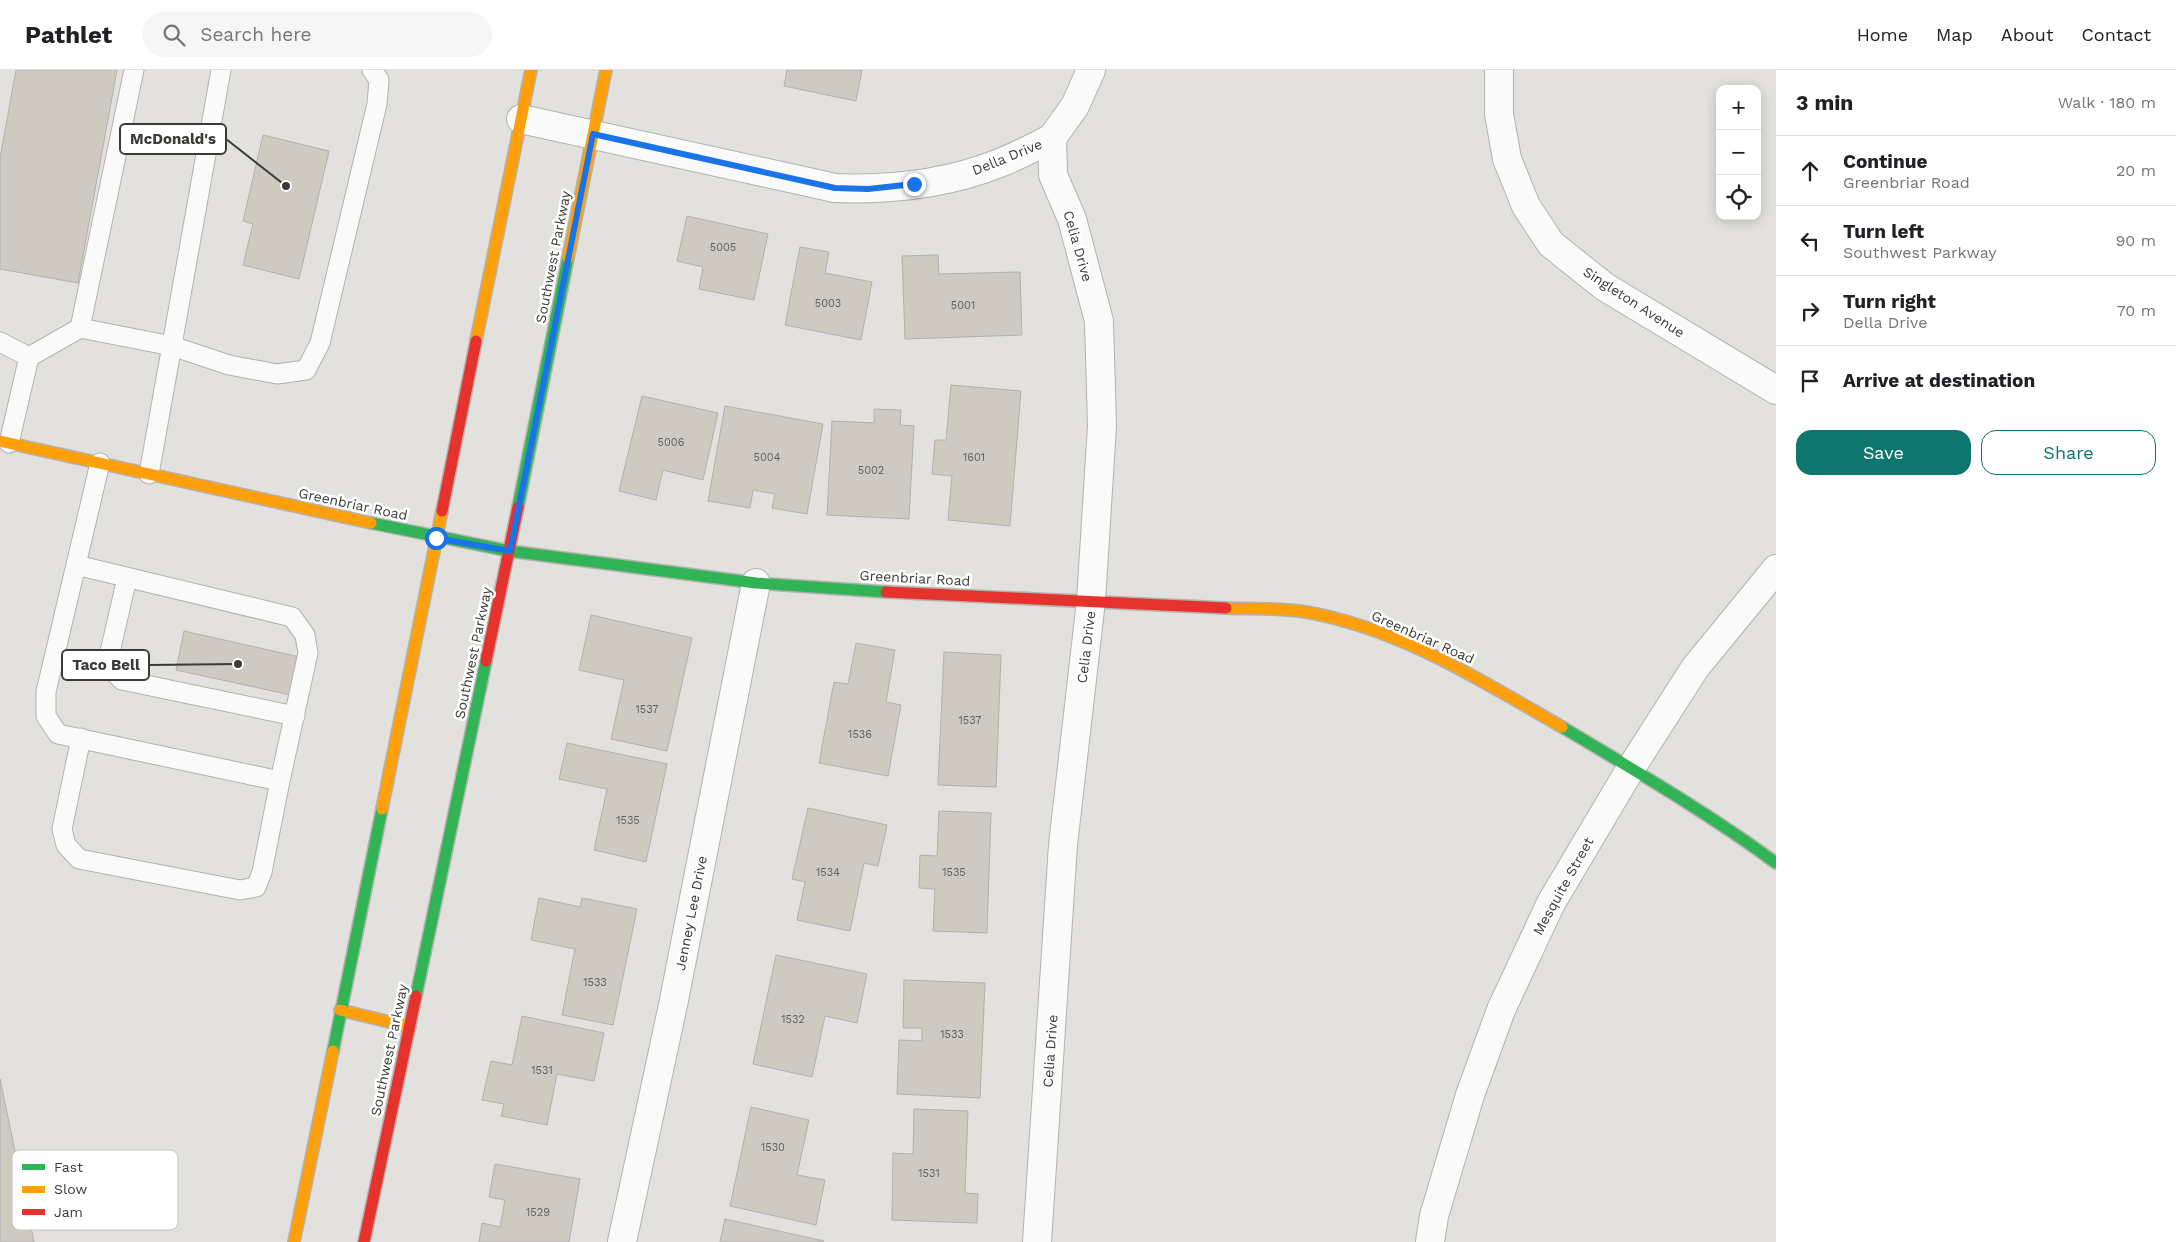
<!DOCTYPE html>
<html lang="en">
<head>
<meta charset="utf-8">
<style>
  :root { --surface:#fff; --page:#f6f6f6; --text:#202124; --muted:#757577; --line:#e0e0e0; --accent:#0f766e }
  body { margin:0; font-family:"Work Sans",sans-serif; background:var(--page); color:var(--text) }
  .controls { position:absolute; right:15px; top:15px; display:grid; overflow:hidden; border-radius:10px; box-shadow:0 2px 12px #0003 }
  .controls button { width:45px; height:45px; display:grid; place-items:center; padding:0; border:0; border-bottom:1px solid var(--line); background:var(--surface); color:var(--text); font:25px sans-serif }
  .stop { position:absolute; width:15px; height:15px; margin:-11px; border:4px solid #1a73e8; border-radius:50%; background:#fff }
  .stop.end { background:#1a73e8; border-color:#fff; box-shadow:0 1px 5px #0008 }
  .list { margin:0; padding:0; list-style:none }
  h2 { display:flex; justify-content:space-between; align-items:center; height:65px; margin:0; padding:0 20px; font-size:21px }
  h2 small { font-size:16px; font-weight:400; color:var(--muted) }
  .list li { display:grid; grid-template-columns:32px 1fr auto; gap:15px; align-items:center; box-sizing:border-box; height:70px; padding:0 20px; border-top:1px solid var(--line) }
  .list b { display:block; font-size:19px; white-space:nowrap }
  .list p { margin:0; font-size:16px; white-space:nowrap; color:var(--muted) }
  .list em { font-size:16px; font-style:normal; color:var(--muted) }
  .actions { display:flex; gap:10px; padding:15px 20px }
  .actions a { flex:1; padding:11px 0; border:1px solid var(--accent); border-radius:15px; text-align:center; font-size:18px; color:var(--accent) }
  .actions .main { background:var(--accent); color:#fff }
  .icon { flex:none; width:28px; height:28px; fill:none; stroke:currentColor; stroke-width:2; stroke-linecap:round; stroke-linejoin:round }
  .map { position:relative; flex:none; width:1776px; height:1172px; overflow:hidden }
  header { display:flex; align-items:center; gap:30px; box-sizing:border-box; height:70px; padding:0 25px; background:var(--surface); border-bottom:1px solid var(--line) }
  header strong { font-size:24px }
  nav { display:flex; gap:28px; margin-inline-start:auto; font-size:18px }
  .search { width:350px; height:45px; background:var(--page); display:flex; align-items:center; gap:12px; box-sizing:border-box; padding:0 18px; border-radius:28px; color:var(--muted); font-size:19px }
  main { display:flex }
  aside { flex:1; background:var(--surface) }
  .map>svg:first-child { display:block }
  .building { fill:#cecac2; stroke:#b1b0ad }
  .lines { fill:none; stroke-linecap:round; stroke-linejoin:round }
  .lane-casing { stroke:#b3b2af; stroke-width:21 }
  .street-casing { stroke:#b3b2af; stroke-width:30 }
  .fast-casing { stroke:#b3b2af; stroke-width:14 }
  .slow-casing { stroke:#b3b2af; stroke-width:14 }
  .jam-casing { stroke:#b3b2af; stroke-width:14 }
  .lane { stroke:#fbfafa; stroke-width:19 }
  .street { stroke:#fbfafa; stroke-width:28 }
  .fast { stroke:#30b455; stroke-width:11 }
  .slow { stroke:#ff9f0a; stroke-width:11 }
  .jam { stroke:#e5322d; stroke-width:11 }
  .route { stroke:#1a73e8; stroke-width:6 }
  .labels { text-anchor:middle; stroke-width:5; stroke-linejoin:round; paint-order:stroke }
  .number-label { font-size:11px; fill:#605e5a }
  .street-label { font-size:14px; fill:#3b3a37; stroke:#fff }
  .key { fill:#fff; stroke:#c4c4c3; stroke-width:1 }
  .key-label { font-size:14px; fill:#3b3a37 }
  .leader { fill:none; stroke:#3b3a37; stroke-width:2 }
  .callout-dot { fill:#3b3a37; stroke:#fff; stroke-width:2 }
  .callout { fill:#fff; stroke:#3b3a37; stroke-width:2 }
  .callout-label { font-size:15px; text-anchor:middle; font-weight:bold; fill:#3b3a37 }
</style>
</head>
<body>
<header>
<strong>Pathlet</strong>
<div class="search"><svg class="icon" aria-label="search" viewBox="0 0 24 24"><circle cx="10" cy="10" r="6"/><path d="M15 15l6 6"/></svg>Search here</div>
<nav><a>Home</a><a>Map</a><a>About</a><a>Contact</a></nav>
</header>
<main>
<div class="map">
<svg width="1776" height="1172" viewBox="0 0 1776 1172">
  <rect width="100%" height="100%" fill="#e2e1dd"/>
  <path class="building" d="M 16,0 L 117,0 L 78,213 L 0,199 L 0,88 Z
    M 787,0 L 862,0 L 856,31 L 784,16 Z
    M 263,65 L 329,81 L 299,209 L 243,195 L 253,154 L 243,151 Z
    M 687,146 L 768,164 L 754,230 L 699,219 L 703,197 L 677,191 Z
    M 800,177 L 829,182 L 825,203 L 872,212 L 861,270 L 785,255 Z
    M 938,185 L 939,204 L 1020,202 L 1022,265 L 905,269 L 902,186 Z
    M 951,315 L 1021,321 L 1010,456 L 948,450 L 952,406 L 932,404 L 935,370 L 946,370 Z
    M 642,326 L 718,343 L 703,410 L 663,400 L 656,430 L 619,421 Z
    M 725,336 L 823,354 L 807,444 L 772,438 L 775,424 L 753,420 L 750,438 L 708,431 Z
    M 874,339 L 901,340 L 900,355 L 914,356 L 909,449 L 827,445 L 832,351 L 874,353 Z
    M 591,545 L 692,568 L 667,681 L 611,669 L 624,610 L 579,600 Z
    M 184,561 L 300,587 L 291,625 L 176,600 Z
    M 856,573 L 895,580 L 886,632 L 901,635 L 888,706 L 819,693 L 834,612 L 848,614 Z
    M 944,582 L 1001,585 L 996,717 L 938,715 Z
    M 567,673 L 667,694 L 646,792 L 594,780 L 607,719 L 559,709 Z
    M 808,738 L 887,755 L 878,796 L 864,793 L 850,861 L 797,850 L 805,812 L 792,809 Z
    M 939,741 L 991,743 L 987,863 L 933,861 L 935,819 L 919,818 L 920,785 L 937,786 Z
    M 539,828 L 580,837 L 582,828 L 637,839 L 613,955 L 562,945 L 575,879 L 531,870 Z
    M 776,885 L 867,904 L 857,953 L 825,946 L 812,1007 L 753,994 Z
    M 904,910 L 985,913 L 980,1028 L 897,1024 L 899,970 L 922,971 L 922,958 L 903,958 Z
    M 522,946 L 604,963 L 594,1011 L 557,1004 L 547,1055 L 501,1046 L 504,1034 L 482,1030 L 491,991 L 512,995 Z
    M 0,1009 L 34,1172 L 0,1172 Z
    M 751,1037 L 809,1050 L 797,1105 L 825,1110 L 816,1155 L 730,1136 Z
    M 914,1039 L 968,1041 L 965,1123 L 978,1124 L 977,1153 L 892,1150 L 893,1083 L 913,1084 Z
    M 495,1094 L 580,1109 L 569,1172 L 479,1172 L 482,1153 L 500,1157 L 505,1130 L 489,1127 Z
    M 725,1149 L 824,1171 L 823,1172 L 720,1172 Z"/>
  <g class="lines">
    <defs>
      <path id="lane" d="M 80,258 L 134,0
        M 0,272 L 29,287
        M 9,373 L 29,287 L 80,258 L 172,276 L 229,295 L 277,304 L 306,300 L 320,273 L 377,34 L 379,10 L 372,0
        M 149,404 L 221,0
        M 76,495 L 292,547 L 305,565 L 308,583 L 280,711 L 58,664 L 46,646 L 46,622 L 100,393
        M 127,508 L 110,582 L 111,599 L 122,610 L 295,646
        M 81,668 L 62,759 L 66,775 L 79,789 L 240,820 L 256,817 L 262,802 L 280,711"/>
      <path id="street" d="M 1499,0 L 1499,44 L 1507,89 L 1526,136 L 1551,174 L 1605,217 L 1776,320
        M 521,49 L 835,118 C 889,120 946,114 997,94 C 1016,87 1034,77 1052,68
        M 622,1172 L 673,935 L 756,513
        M 1037,1172 L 1063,775 L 1091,531 L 1102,356 L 1099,251 L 1072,149 L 1053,105 L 1052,68 L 1075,36 L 1091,0
        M 1430,1172 L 1434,1146 L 1470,1025 L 1501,940 L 1551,833 L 1631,698 L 1695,598 L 1776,499"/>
      <path id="fast" d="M 518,437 L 568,188
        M 371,453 L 509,481 L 756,513 L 886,522
        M 1562,657 C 1634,700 1708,743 1776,793
        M 416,926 L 486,591
        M 333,981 L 382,739"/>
      <path id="slow" d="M 568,188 L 606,0
        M 476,271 L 531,0
        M 0,371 L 371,453
        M 1226,538 C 1252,539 1281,538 1306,542 C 1401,559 1480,610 1562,657
        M 382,739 L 442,441
        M 340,940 L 410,957
        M 294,1172 L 333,981"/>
      <path id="jam" d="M 442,441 L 476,271
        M 886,522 L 1226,538
        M 486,591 L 518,437
        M 364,1172 L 416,926"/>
    </defs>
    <use href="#lane" class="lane-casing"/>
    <use href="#street" class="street-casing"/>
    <use href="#fast" class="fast-casing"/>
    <use href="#slow" class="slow-casing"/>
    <use href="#jam" class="jam-casing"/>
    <use href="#lane" class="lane"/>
    <use href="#street" class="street"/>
    <use href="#fast" class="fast"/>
    <use href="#slow" class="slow"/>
    <use href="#jam" class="jam"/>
  </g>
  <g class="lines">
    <path class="route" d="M 436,468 L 510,481 L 593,64 L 835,118 L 868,119 L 914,114"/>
  </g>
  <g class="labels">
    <g class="number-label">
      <text x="723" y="181">5005</text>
      <text x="828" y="237">5003</text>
      <text x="963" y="239">5001</text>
      <text x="671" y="376">5006</text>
      <text x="767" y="391">5004</text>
      <text x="974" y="391">1601</text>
      <text x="871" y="404">5002</text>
      <text x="647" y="643">1537</text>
      <text x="970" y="654">1537</text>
      <text x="860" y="668">1536</text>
      <text x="628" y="754">1535</text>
      <text x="828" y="806">1534</text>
      <text x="954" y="806">1535</text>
      <text x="595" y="916">1533</text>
      <text x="793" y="953">1532</text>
      <text x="952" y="968">1533</text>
      <text x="542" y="1004">1531</text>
      <text x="773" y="1081">1530</text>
      <text x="929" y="1107">1531</text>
      <text x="538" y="1146">1529</text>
    </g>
    <g class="street-label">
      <text transform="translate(1007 87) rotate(-22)" y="5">Della Drive</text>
      <text transform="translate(1078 176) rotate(74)" y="5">Celia Drive</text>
      <text transform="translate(553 187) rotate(-79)" y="5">Southwest Parkway</text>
      <text transform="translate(1634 232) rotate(33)" y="5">Singleton Avenue</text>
      <text transform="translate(353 434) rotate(12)" y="5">Greenbriar Road</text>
      <text transform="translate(915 508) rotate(3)" y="5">Greenbriar Road</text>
      <text transform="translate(1423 567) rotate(24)" y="5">Greenbriar Road</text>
      <text transform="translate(1086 577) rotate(-83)" y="5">Celia Drive</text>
      <text transform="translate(473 583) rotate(-78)" y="5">Southwest Parkway</text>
      <text transform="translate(1563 816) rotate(-61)" y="5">Mesquite Street</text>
      <text transform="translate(691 843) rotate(-79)" y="5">Jenney Lee Drive</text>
      <text transform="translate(389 980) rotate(-78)" y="5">Southwest Parkway</text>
      <text transform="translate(1050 981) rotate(-86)" y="5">Celia Drive</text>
    </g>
  </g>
  <rect x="12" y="1080" width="166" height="80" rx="8" class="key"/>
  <rect x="22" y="1094" width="23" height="6" fill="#30b455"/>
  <rect x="22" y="1116" width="23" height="7" fill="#ff9f0a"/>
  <rect x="22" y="1139" width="23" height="6" fill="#e5322d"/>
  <g class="key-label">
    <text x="54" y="1102">Fast</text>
    <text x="54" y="1124">Slow</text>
    <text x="54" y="1147">Jam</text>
  </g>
  <path class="leader" d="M286 116L226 69M238 594L149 595"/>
  <g class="callout-dot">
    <circle cx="286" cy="116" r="5"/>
    <circle cx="238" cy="594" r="5"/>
  </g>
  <g class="callout">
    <rect x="120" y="54" width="106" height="30" rx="5"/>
    <rect x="62" y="580" width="87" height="30" rx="5"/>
  </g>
  <g class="callout-label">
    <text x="173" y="74">McDonald's</text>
    <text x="106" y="600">Taco Bell</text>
  </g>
</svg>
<div class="controls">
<button>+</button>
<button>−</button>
<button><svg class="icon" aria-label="locate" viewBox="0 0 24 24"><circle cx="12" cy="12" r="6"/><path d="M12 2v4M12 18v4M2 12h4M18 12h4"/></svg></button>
</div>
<div class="stop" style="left:436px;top:468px"></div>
<div class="stop end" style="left:914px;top:114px"></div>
</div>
<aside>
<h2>3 min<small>Walk · 180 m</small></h2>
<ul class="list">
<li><svg class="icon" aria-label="ahead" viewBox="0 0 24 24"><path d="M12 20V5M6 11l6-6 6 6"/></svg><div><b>Continue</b><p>Greenbriar Road</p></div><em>20 m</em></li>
<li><svg class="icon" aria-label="left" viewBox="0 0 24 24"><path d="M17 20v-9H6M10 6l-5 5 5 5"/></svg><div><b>Turn left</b><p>Southwest Parkway</p></div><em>90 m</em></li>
<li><svg class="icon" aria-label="right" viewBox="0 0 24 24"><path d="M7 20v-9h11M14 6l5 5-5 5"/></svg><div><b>Turn right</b><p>Della Drive</p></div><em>70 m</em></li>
<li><svg class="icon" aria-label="arrive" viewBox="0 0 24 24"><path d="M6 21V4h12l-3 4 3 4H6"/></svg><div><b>Arrive at destination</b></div></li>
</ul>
<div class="actions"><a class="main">Save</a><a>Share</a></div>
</aside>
</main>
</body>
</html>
